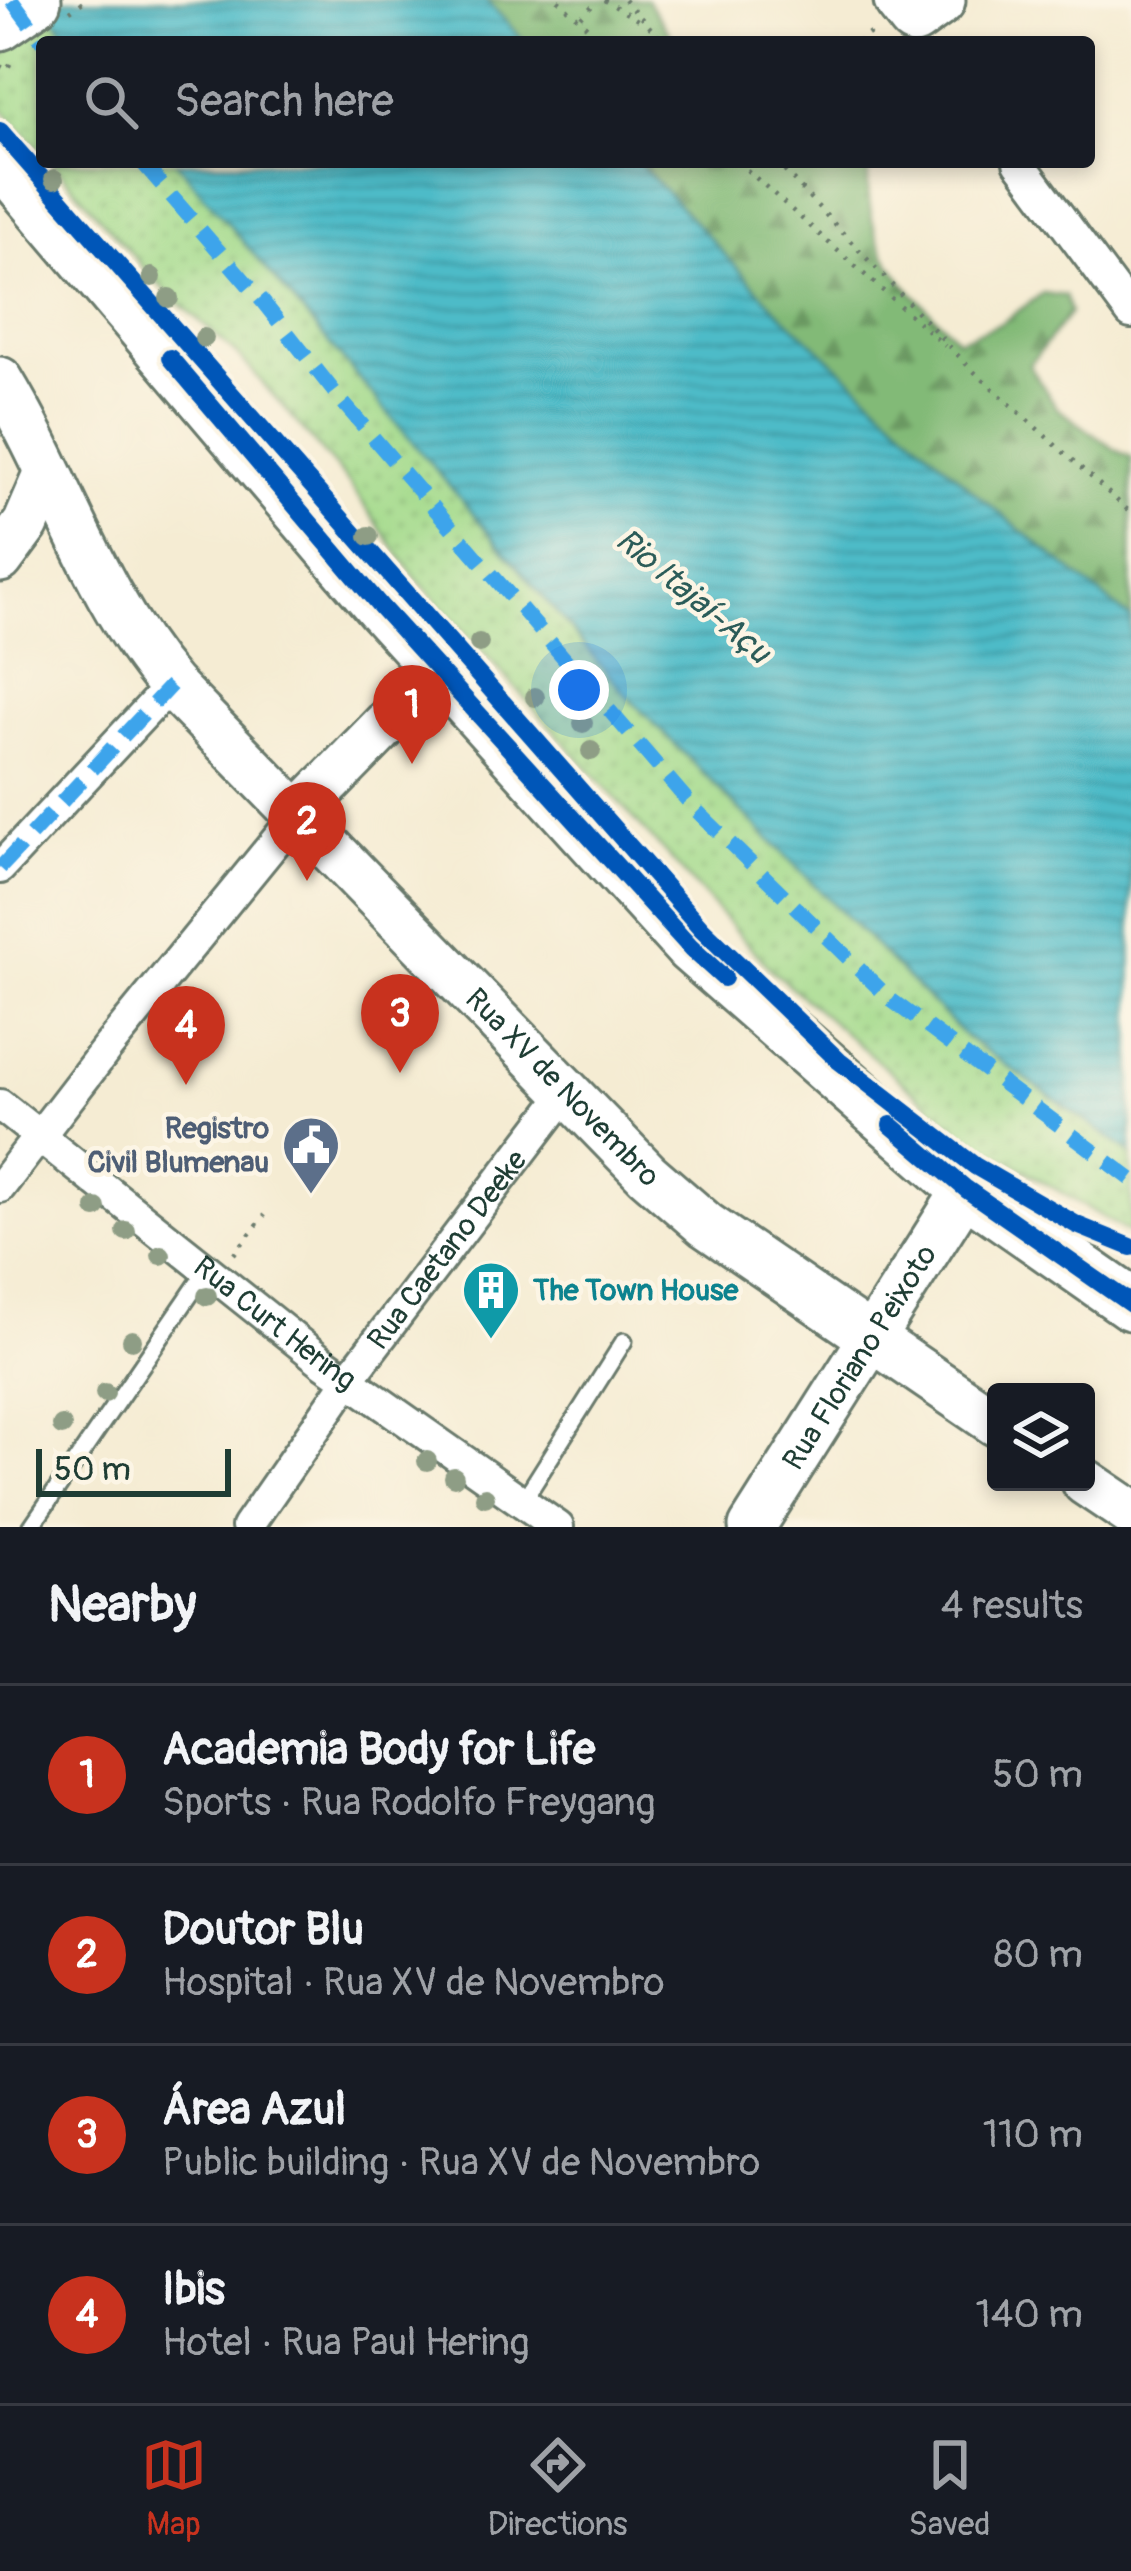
<!DOCTYPE html>
<html lang="en">
<head>
<meta charset="utf-8">
<style>
  :root { --surface:#171b24; --page:#20242c; --text:#f1f3f6; --muted:#9ea1a6; --line:#363941; --accent:#c8321e }
  body { margin:0; font-family:Pangolin,sans-serif; background:var(--page); color:var(--text) }
  .controls { position:absolute; right:36px; bottom:36px; display:grid; overflow:hidden; border-radius:12px; box-shadow:0 6px 18px #0003 }
  .controls button { width:108px; height:108px; display:grid; place-items:center; padding:0; border:0; border-bottom:3px solid var(--line); background:var(--surface); color:var(--text); font:60px sans-serif }
  .scale { position:absolute; left:36px; bottom:30px; width:195px; box-sizing:border-box; padding-left:12px; border:6px solid #1f3d34; border-top:0; font-size:33px; line-height:42px; white-space:nowrap; color:#1f3d34; -webkit-text-stroke:9px #fcf5e5; paint-order:stroke }
  .you { position:absolute; left:579px; top:690px; width:42px; height:42px; margin:-30px; border:9px solid #fff; border-radius:50%; background:#1a73e8; box-shadow:0 0 0 18px #1a73e833 }
  .badge { display:grid; place-items:center; width:78px; height:78px; border-radius:50%; background:var(--accent); color:#fff; font-size:39px; font-weight:700 }
  .pin { position:absolute; translate:-50% -99px; filter:drop-shadow(0 3px 6px #0008) }
  .pin::after { content:''; position:absolute; top:63px; width:42px; height:36px; background:inherit; clip-path:polygon(0 0,100% 0,50% 100%) }
  .list { margin:0; padding:0; list-style:none }
  h2 { display:flex; justify-content:space-between; align-items:center; height:156px; margin:0; padding:0 48px; font-size:51px }
  h2 small { font-size:39px; font-weight:400; color:var(--muted) }
  .list li { display:grid; grid-template-columns:78px 1fr auto; gap:36px; align-items:center; box-sizing:border-box; height:180px; padding:0 48px; border-top:3px solid var(--line) }
  .list b { display:block; font-size:45px; white-space:nowrap }
  .list p { margin:0; font-size:39px; white-space:nowrap; color:var(--muted) }
  .list em { font-size:39px; font-style:normal; color:var(--muted) }
  .icon { flex:none; width:66px; height:66px; fill:none; stroke:currentColor; stroke-width:2; stroke-linecap:round; stroke-linejoin:round }
  .map { position:relative; flex:none; width:1131px; height:1527px; overflow:hidden }
  .search { position:absolute; background:var(--surface); box-shadow:0 6px 18px #0003; left:36px; right:36px; top:36px; height:132px; display:flex; align-items:center; gap:30px; box-sizing:border-box; padding:0 42px; border-radius:12px; color:var(--muted); font-size:45px }
  .sheet { height:876px; background:var(--surface) }
  nav { display:flex; justify-content:space-around; align-items:center; box-sizing:border-box; height:168px; border-top:3px solid var(--line); background:var(--surface); font-size:33px; color:var(--muted) }
  nav a { display:grid; justify-items:center; gap:6px }
  nav .on { color:var(--accent) }
  .map>svg:first-child { display:block }
  .grass { fill:url(#grass-dots); stroke:#618c60; stroke-width:3 }
  .forest { fill:url(#forest-firs); stroke:#507c56; stroke-width:3 }
  .water { fill:url(#water-rules); stroke:#367c7e; stroke-width:3 }
  .lines { fill:none; stroke-linecap:round; stroke-linejoin:round }
  .lane-casing { stroke:#6a7a6c; stroke-width:21 }
  .street-casing { stroke:#6a7a6c; stroke-width:36 }
  .secondary-casing { stroke:#6a7a6c; stroke-width:51 }
  .primary-casing { stroke:#6a7a6c; stroke-width:57 }
  .path { stroke:#6a7a6c; stroke-width:4.5; stroke-dasharray:3 9; stroke-linecap:butt }
  .lane { stroke:#fff; stroke-width:15 }
  .street { stroke:#fff; stroke-width:30 }
  .secondary { stroke:#fff; stroke-width:45 }
  .primary { stroke:#fff; stroke-width:51 }
  .quiet { stroke:#3da4eb; stroke-width:15; stroke-dasharray:30 15; stroke-linecap:butt }
  .cycleway-casing { stroke:#fcf5e5; stroke-width:26 }
  .cycleway { stroke:#0057b8; stroke-width:18 }
  .tree { fill:#8e9d85 }
  .labels { text-anchor:middle; stroke-width:9; stroke-linejoin:round; paint-order:stroke }
  .street-label { font-size:30px; fill:#1f3d34; stroke:#fcf5e5 }
  .service-label { font-size:30px; font-weight:bold; fill:#4e5e75; stroke:#fcf5e5; text-anchor:end }
  .culture-label { font-size:30px; font-weight:bold; fill:#0d838f; stroke:#fcf5e5; text-anchor:start }
  .water-label { font-size:33px; font-style:italic; fill:#2b5c59; stroke:#fcf5e5 }
</style>
</head>
<body>
<div class="map">
<svg width="1131" height="1527" viewBox="0 0 1131 1527">
  <defs>
    <pattern id="grass-dots" width="8" height="8" patternUnits="userSpaceOnUse" patternTransform="scale(3)"><rect width="8" height="8" fill="#a3da8b"/><path d="M2 2h.1M6 6h.1" fill="none" stroke="#8cbc79" stroke-width="1.8" stroke-linecap="round"/></pattern>
    <pattern id="forest-firs" width="22" height="20" patternUnits="userSpaceOnUse" patternTransform="scale(3)"><rect width="22" height="20" fill="#82ba77"/><path d="M5 1l3.5 6h-7zM16 11l3.5 6h-7z" fill="#6a9862"/></pattern>
    <pattern id="water-rules" width="6" height="5" patternUnits="userSpaceOnUse" patternTransform="scale(3)"><rect width="6" height="5" fill="#4ebbc8"/><path d="M0 2.5h6" fill="none" stroke="#4099a3"/></pattern>
  </defs>
  <rect width="100%" height="100%" fill="#fcf5e5"/>
  <filter id="ink" filterUnits="userSpaceOnUse"><feTurbulence type="fractalNoise" baseFrequency=".00833" numOctaves="2"/><feDisplacementMap in="SourceGraphic" scale="24" xChannelSelector="R" yChannelSelector="G"/><feConvolveMatrix kernelMatrix="1 2 1 2 8 2 1 2 1" color-interpolation-filters="sRGB"/></filter>
  <filter id="wash" filterUnits="userSpaceOnUse"><feTurbulence type="fractalNoise" baseFrequency=".004" numOctaves="4" result="noise"/><feDisplacementMap in="SourceGraphic" scale="48" xChannelSelector="R" yChannelSelector="G"/><feGaussianBlur stdDeviation="2.7" result="paint"/><feColorMatrix in="noise" values="0 0 0 0 0 0 0 0 0 0 0 0 0 0 0 0 0 1.4 0 .05"/><feComposite in="paint" operator="in"/></filter>
  <g filter="url(#wash)">
    <rect width="100%" height="100%" fill="#f5ecd3"/>
    <path class="grass" d="M 0,0 L 39,0 L 74,42 L 42,42 L 42,151 L 0,107 Z
      M 52,162 L 176,162 L 626,695 L 965,1036 L 1131,1153 L 1131,1234 L 964,1134 L 771,970 L 415,577 L 348,482 L 241,358 L 155,281 Z"/>
    <path class="forest" d="M 486,0 L 647,0 L 675,42 L 525,42 Z
      M 638,162 L 861,162 L 868,168 C 865,256 902,281 958,340 L 1002,323 L 1043,293 L 1065,296 L 1070,313 L 1029,365 L 1057,408 L 1117,451 L 1131,457 L 1131,619 L 981,498 L 775,308 Z"/>
    <path class="water" d="M 39,0 L 486,0 L 525,42 L 74,42 Z
      M 176,162 L 638,162 L 775,308 L 981,498 L 1131,619 L 1131,1153 L 965,1036 L 626,695 Z"/>
  </g>
  <g filter="url(#ink)">
    <g class="lines">
      <defs>
        <path id="lane" d="M 523,1501 L 624,1341
          M 31,1527 L 207,1270"/>
        <g id="street">
          <path d="M 1019,162 L 1131,313"/>
          <path d="M 0,868 L 171,685"/>
          <path id="s1" d="M 0,1105 L 323,1362 L 558,1527"/>
          <path d="M 0,1187 L 108,1047 L 298,814"/>
          <path id="s2" d="M 247,1527 L 357,1368 L 567,1092"/>
        </g>
        <g id="secondary">
          <path id="s3" d="M 0,380 C 61,481 93,594 171,685 L 647,1174 L 706,1225 L 996,1423"/>
          <path d="M 0,559 L 26,524 L 48,473"/>
          <path d="M 298,814 L 438,671"/>
          <path d="M 1085,1482 L 1131,1513"/>
          <path id="s4" d="M 752,1527 L 966,1189"/>
        </g>
        <path id="primary" d="M 900,0 L 914,18 L 939,0
          M 0,24 L 35,0
          M 0,159 L 382,608 L 691,948 L 966,1189 L 1131,1304"/>
      </defs>
      <use href="#lane" class="lane-casing"/>
      <use href="#street" class="street-casing"/>
      <use href="#secondary" class="secondary-casing"/>
      <use href="#primary" class="primary-casing"/>
      <path class="path" d="M 558,0 L 604,42
        M 604,0 L 641,22
        M 624,0 L 664,42
        M 70,11 L 86,0
        M 581,17 L 598,0
        M 858,42 L 877,28
        M 0,66 L 7,70 L 12,60
        M 738,162 L 945,346
        M 776,162 L 970,368 L 1131,513
        M 234,1254 L 265,1215"/>
      <use href="#lane" class="lane"/>
      <use href="#street" class="street"/>
      <use href="#secondary" class="secondary"/>
      <use href="#primary" class="primary"/>
      <path class="quiet" d="M 12,0 L 43,42
        M 142,162 L 263,302 L 339,398 L 693,807 L 890,999 L 1131,1179
        M 0,868 L 171,685"/>
      <defs>
        <path id="cycleway" d="M 0,131 L 702,929 L 839,1061 L 975,1166 L 1077,1225 L 1131,1247
          M 170,358 L 382,608 L 691,948 L 724,978
          M 891,1125 L 966,1189 L 1131,1304"/>
      </defs>
      <use href="#cycleway" class="cycleway-casing"/>
      <use href="#cycleway" class="cycleway"/>
    </g>
    <g class="tree">
      <circle cx="54" cy="179" r="10"/>
      <circle cx="152" cy="277" r="10"/>
      <circle cx="169" cy="298" r="10"/>
      <circle cx="204" cy="338" r="10"/>
      <circle cx="369" cy="536" r="10"/>
      <circle cx="479" cy="643" r="10"/>
      <circle cx="535" cy="697" r="10"/>
      <circle cx="583" cy="723" r="10"/>
      <circle cx="591" cy="751" r="10"/>
      <circle cx="96" cy="1208" r="10"/>
      <circle cx="126" cy="1231" r="10"/>
      <circle cx="161" cy="1255" r="10"/>
      <circle cx="207" cy="1296" r="10"/>
      <circle cx="132" cy="1340" r="10"/>
      <circle cx="105" cy="1393" r="10"/>
      <circle cx="62" cy="1426" r="10"/>
      <circle cx="427" cy="1461" r="10"/>
      <circle cx="454" cy="1477" r="10"/>
      <circle cx="485" cy="1497" r="10"/>
    </g>
  </g>
  <defs>
    <symbol id="civic-pin" viewBox="-11 -11 22 30"><path d="M0 17L-7.5 6A9.5 9.5 0 1 1 7.5 6Z" fill="#5c6f8a" stroke="#fcf5e5"/><path d="M-.6-6.5H3V-4.5H.6V-3L4-1V1h2V6H-6V1h2V-1L-.6-3ZM-1.2 2.5V6h2.4V2.5Z" fill="#fff"/></symbol>
    <symbol id="building-pin" viewBox="-11 -11 22 30"><path d="M0 17L-7.5 6A9.5 9.5 0 1 1 7.5 6Z" fill="#0f9aa8" stroke="#fcf5e5"/><path d="M-4-6H4V6H1V3H-1V6H-4ZM-2.5-4.3h1.7v1.8h-1.7ZM.8-4.3h1.7v1.8H.8ZM-2.5-1h1.7V.8h-1.7ZM.8-1h1.7V.8H.8Z" fill="#fff"/></symbol>
  </defs>
  <g fill-rule="evenodd">
    <use href="#civic-pin" x="278" y="1112" width="66" height="90"/>
    <use href="#building-pin" x="458" y="1257" width="66" height="90"/>
  </g>
  <g class="labels">
    <g class="street-label">
      <text dy="10" stroke="none"><textPath href="#s3" startOffset="912">Rua XV de Novembro</textPath></text>
      <text dy="10" stroke="none"><textPath href="#s2" startOffset="342">Rua Caetano Deeke</textPath></text>
      <text dy="10" stroke="none"><textPath href="#s1" startOffset="351">Rua Curt Hering</textPath></text>
      <text dy="10" stroke="none"><textPath href="#s4" startOffset="201">Rua Floriano Peixoto</textPath></text>
    </g>
    <g class="service-label">
      <text x="269" y="1138">Registro<tspan x="269" dy="34">Civil Blumenau</tspan></text>
    </g>
    <g class="culture-label">
      <text x="533" y="1300">The Town House</text>
    </g>
    <g class="water-label">
      <text transform="translate(694 595) rotate(40)" y="12">Rio Itajaí-Açu</text>
    </g>
  </g>
</svg>
<div class="controls">
<button><svg class="icon" aria-label="layers" viewBox="0 0 24 24"><path d="M12 4l9 5-9 5-9-5zM3 14l9 5 9-5"/></svg></button>
</div>
<div class="scale">50 m</div>
<div class="you"></div>
<div class="pin badge" style="left:412px;top:764px">1</div>
<div class="pin badge" style="left:307px;top:881px">2</div>
<div class="pin badge" style="left:400px;top:1073px">3</div>
<div class="pin badge" style="left:186px;top:1085px">4</div>
<div class="search"><svg class="icon" aria-label="search" viewBox="0 0 24 24"><circle cx="10" cy="10" r="6"/><path d="M15 15l6 6"/></svg>Search here</div>
</div>
<section class="sheet">
<h2>Nearby<small>4 results</small></h2>
<ul class="list">
<li><span class="badge">1</span><div><b>Academia Body for Life</b><p>Sports · Rua Rodolfo Freygang</p></div><em>50 m</em></li>
<li><span class="badge">2</span><div><b>Doutor Blu</b><p>Hospital · Rua XV de Novembro</p></div><em>80 m</em></li>
<li><span class="badge">3</span><div><b>Área Azul</b><p>Public building · Rua XV de Novembro</p></div><em>110 m</em></li>
<li><span class="badge">4</span><div><b>Ibis</b><p>Hotel · Rua Paul Hering</p></div><em>140 m</em></li>
</ul>
</section>
<nav>
<a class="on"><svg class="icon" aria-label="map" viewBox="0 0 24 24"><path d="M3 6l6-2 6 2 6-2v14l-6 2-6-2-6 2zM9 4v14M15 6v14"/></svg>Map</a>
<a><svg class="icon" aria-label="directions" viewBox="0 0 24 24"><path d="M12 3l9 9-9 9-9-9zM9 14v-3h6M13 9l2 2-2 2"/></svg>Directions</a>
<a><svg class="icon" aria-label="saved" viewBox="0 0 24 24"><path d="M7 4h10v16l-5-4-5 4z"/></svg>Saved</a>
</nav>
</body>
</html>
